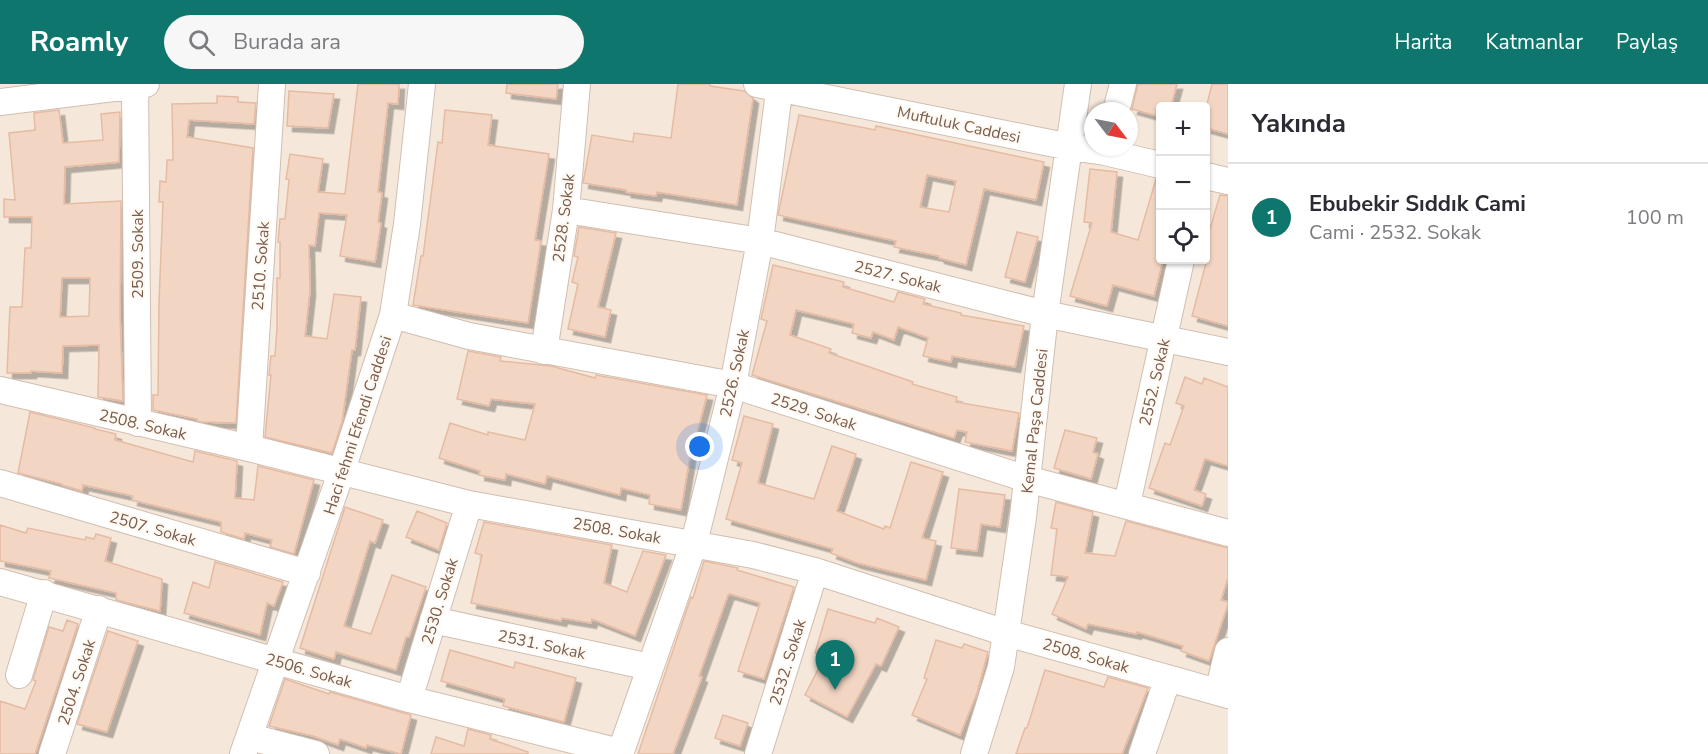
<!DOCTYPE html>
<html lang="tr">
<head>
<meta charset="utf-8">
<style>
  :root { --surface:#fff; --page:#f7f7f7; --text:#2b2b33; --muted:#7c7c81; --line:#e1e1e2; --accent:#0f766e }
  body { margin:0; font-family:"Nunito Sans",sans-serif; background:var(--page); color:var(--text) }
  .controls { position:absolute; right:18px; top:18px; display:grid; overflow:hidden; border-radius:6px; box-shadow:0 2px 4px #0004 }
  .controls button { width:54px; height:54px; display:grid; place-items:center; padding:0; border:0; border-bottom:2px solid var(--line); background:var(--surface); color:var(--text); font:30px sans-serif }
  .compass { position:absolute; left:1084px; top:18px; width:54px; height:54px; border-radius:50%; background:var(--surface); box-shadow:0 2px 4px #0004; rotate:122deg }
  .you { position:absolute; left:700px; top:363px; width:21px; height:21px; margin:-15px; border:4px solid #fff; border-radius:50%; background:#1a73e8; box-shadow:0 0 0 9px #1a73e833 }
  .badge { display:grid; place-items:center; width:39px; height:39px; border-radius:50%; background:var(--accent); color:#fff; font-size:20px; font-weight:700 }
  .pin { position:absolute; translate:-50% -50px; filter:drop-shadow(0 2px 3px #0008) }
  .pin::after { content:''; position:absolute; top:32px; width:21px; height:18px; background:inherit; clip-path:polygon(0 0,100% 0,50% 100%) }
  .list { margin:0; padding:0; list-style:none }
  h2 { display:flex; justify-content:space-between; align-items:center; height:78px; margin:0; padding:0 24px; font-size:26px }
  h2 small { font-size:20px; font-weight:400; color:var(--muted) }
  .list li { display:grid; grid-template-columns:39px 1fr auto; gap:18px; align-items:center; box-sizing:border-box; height:108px; padding:0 24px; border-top:2px solid var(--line) }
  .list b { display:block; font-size:22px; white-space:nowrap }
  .list p { margin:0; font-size:20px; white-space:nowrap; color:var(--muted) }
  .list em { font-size:20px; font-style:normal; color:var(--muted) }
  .icon { flex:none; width:33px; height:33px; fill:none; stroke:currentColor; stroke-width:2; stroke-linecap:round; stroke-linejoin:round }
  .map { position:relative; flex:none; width:1228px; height:670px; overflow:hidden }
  header { display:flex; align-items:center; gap:36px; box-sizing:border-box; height:84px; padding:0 30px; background:var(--accent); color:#fff }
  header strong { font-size:28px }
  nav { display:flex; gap:33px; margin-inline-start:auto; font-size:21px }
  .search { width:420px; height:54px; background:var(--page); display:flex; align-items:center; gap:15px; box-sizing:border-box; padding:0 21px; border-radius:33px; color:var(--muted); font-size:22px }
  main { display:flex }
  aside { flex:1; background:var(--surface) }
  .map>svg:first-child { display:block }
  .residential { fill:#f5e8da; fill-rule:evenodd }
  .building { fill:#f3d5c3; stroke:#e6bba3; stroke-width:1.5; fill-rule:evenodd; filter:url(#shadow) }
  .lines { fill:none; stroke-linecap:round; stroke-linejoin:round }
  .minor-casing { stroke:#d1beb0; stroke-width:28 }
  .minor { stroke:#fff; stroke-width:26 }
  .labels { text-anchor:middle; stroke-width:4.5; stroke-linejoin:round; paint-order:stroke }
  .street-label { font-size:16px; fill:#7a5c4d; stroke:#fffaf3 }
</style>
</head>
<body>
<header>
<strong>Roamly</strong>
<div class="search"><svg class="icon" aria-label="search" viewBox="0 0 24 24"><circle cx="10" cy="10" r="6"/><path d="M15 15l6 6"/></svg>Burada ara</div>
<nav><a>Harita</a><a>Katmanlar</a><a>Paylaş</a></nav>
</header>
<main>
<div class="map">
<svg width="1228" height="670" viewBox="0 0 1228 670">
  <defs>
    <filter id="shadow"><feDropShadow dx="5.5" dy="5.5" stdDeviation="0" flood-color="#0004"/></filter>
  </defs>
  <rect width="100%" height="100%" fill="#fdf6ec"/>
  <path class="residential" d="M 0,0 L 1228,0 L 1228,670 L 0,670 ZM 1160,22 L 1206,22 L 1206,176 L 1160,176 ZM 1093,27 L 1129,27 L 1129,63 L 1093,63 Z"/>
  <path class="building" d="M 358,0 L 399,0 L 398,20 L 388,19 L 378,108 L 382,109 L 378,138 L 381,139 L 375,178 L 340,172 L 347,131 L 319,129 L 315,162 L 309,161 L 310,207 L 305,252 L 327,255 L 334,210 L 361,213 L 355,266 L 352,266 L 342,338 L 332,369 L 265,353 L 271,291 L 269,291 L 271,272 L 275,272 L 277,243 L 277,194 L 280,194 L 280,158 L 278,158 L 280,135 L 285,135 L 289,96 L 286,95 L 290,70 L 323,75 L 318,108 L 345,110 Z
    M 507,0 L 558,0 L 556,15 L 506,9 Z
    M 678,0 L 710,0 L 710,2 L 744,7 L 753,14 L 737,121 L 657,108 L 656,112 L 626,108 L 626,106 L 583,99 L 592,51 L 633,58 L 634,49 L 671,54 Z
    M 1138,0 L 1177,0 L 1171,22 L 1161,22 L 1161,33 L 1132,25 Z
    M 1212,0 L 1228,0 L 1228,50 L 1206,44 L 1206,24 Z
    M 289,7 L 334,10 L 328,44 L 287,42 Z
    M 217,12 L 238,13 L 238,18 L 256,19 L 254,40 L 189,36 L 187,53 L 253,64 L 236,339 L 202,338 L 197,337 L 197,335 L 153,326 L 153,311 L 158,311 L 159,218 L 163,118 L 159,118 L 160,97 L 166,98 L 167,76 L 173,76 L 172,20 L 217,19 Z
    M 59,26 L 63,59 L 103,56 L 101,30 L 120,28 L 119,78 L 65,83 L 64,120 L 121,117 L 120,231 L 123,317 L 98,313 L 99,261 L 63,262 L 62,289 L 31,287 L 31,289 L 7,289 L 10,223 L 22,223 L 25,164 L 31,164 L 32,133 L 4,133 L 4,115 L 15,116 L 9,49 L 35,46 L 34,29 ZM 62,194 L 90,194 L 89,232 L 60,233 Z
    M 445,26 L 492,31 L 488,61 L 549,70 L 535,156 L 541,157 L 528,239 L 413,221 L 421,172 L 423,172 L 438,58 L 442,59 Z
    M 799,31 L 875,46 L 876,42 L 1044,78 L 1036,116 L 984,105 L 966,181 L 939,174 L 939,172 L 894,163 L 896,157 L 778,131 ZM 927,91 L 956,97 L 949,128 L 920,123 Z
    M 1090,85 L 1117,88 L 1111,148 L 1138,156 L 1156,95 L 1161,96 L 1161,176 L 1163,176 L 1154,212 L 1113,201 L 1107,222 L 1070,212 L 1092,139 L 1084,138 Z
    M 1220,111 L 1228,112 L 1228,242 L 1192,232 L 1206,179 L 1206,158 Z
    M 579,143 L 616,149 L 598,223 L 611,226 L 605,253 L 568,245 L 578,200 L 572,198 L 578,173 L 574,172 Z
    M 1017,148 L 1038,153 L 1025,198 L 1005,193 Z
    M 773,181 L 844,198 L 843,203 L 894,218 L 898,208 L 925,215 L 923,220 L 961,229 L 961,231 L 1024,242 L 1015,283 L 952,272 L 951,278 L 923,272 L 928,254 L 898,243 L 894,256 L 873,248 L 871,254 L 852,249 L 854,240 L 796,226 L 790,251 L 831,265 L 829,269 L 913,298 L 912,300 L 957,313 L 956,318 L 1019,329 L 1012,367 L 965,358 L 967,348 L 957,346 L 954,354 L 752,291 L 767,237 L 761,235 Z
    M 468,267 L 501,273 L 500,277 L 551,282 L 595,294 L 596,291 L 707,311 L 694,361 L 692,361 L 681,426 L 649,420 L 650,411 L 621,404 L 620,411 L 547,392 L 545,400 L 506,390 L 505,396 L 479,391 L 480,387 L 439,374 L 450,339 L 488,351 L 488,348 L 525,356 L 535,320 L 491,315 L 489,322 L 457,315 Z
    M 1185,293 L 1202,300 L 1204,294 L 1228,303 L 1228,382 L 1205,375 L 1194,406 L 1206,410 L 1202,422 L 1149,404 L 1165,359 L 1170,361 L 1184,322 L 1176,319 Z
    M 30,328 L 95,344 L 95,345 L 116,350 L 115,356 L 193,378 L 195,367 L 237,377 L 235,414 L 254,416 L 258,382 L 314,396 L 294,470 L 270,463 L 272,456 L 245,449 L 244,455 L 221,448 L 221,438 L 132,416 L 133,412 L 83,401 L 82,407 L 62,401 L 62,400 L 18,389 Z
    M 744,332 L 773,340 L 758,399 L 814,415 L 832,362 L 856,370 L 837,427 L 884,445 L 885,442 L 890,444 L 911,378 L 943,388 L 922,454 L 936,457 L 926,496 L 857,479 L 831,469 L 833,465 L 726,435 L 742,379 L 732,376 Z
    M 1065,346 L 1097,354 L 1093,368 L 1098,370 L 1091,395 L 1054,384 Z
    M 959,405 L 1005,411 L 1000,443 L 981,440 L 977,467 L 951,464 Z
    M 1056,418 L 1093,428 L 1085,469 L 1115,472 L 1126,437 L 1228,464 L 1228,494 L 1221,516 L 1228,518 L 1228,520 L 1209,577 L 1181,567 L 1183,562 L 1137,548 L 1136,550 L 1088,540 L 1086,545 L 1052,530 L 1068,493 L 1051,491 L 1057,445 L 1051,444 Z
    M 345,423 L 383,436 L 375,459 L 370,457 L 344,542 L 371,550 L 392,491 L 426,503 L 409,553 L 406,553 L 396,586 L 336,568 L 334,575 L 300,564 Z
    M 417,427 L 447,439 L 439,466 L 406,453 Z
    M 484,438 L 612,461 L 604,499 L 627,508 L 643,467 L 666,471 L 635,552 L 592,535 L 591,539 L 562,534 L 561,537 L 471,519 L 482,471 L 475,469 Z
    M 0,441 L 26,449 L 28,444 L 85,456 L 86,453 L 94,455 L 96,450 L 111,454 L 105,477 L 162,495 L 160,527 L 116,516 L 116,509 L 49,494 L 51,487 L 0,477 Z
    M 704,477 L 738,484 L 737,486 L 794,503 L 764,595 L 738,587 L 760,519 L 730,510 L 728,511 L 699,592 L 702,593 L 673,670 L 638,670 L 691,513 L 693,514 Z
    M 215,478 L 283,498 L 274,522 L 267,519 L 260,551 L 184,529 L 193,498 L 209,504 Z
    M 828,525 L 875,539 L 877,534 L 899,543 L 881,582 L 876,580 L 847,633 L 805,611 L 825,572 L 815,569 Z
    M 67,536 L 78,540 L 35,670 L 0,670 L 0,617 L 25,625 L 36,597 L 33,596 L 49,543 L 63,547 Z
    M 108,547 L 138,557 L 107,648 L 77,640 Z
    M 936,556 L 962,564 L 964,560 L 988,568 L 977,609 L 960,651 L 912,631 L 927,595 L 924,594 Z
    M 450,566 L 514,584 L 515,578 L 576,594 L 564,638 L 503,622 L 505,615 L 441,597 Z
    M 1045,586 L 1104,603 L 1108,593 L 1148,604 L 1122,670 L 1016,670 L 1025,644 L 1027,644 Z
    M 285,595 L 329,610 L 330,608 L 411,631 L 401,670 L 367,661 L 366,664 L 340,655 L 338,661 L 313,652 L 269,642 Z
    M 723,631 L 748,639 L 740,662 L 715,654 Z
    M 468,645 L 491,651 L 490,655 L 528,668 L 528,670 L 431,670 L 436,653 L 464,662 Z"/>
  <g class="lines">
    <defs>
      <path id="minor" d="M 757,0 L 1070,63 L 1105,68 L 1160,81
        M 135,1 L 138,339
        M 0,18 L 146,0
        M 1116,27 L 1123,0
        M 1206,92 L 1228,97
        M 566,126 L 760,157 L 1045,230 L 1228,268
        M 393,231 L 469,252 L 733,301 L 1027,395 L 1228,449
        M 544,267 L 566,126 L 577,0
        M 0,306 L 249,364 L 469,420 L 753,471 L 815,487 L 1006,549 L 1228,611
        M 249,364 L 272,0
        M 0,399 L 307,489
        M 1127,420 L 1181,176
        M 0,498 L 409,615 L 620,668
        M 433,536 L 650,583
        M 19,591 L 44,509
        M 1218,608 L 1228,567
        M 409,615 L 469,420
        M 250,653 L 316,670
        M 52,670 L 99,525
        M 243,670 L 342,386 L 393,231 L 407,140 L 422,0
        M 620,670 L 694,459 L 733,301 L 760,157 L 780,0
        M 758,670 L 815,487
        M 974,670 L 1001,583 L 1023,433 L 1045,230 L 1078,0
        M 1142,670 L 1168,594"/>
    </defs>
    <use href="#minor" class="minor-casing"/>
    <use href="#minor" class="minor"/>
  </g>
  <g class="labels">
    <g class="street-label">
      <text transform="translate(959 40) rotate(12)" y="6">Muftuluk Caddesi</text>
      <text transform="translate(563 134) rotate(-83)" y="6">2528. Sokak</text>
      <text transform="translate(137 170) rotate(-90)" y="6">2509. Sokak</text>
      <text transform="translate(260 182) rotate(-86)" y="6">2510. Sokak</text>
      <text transform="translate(898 192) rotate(14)" y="6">2527. Sokak</text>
      <text transform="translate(734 289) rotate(-78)" y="6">2526. Sokak</text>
      <text transform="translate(1154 298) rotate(-77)" y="6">2552. Sokak</text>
      <text transform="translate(814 327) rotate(18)" y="6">2529. Sokak</text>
      <text transform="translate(1034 337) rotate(-84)" y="6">Kemal Paşa Caddesi</text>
      <text transform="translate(143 340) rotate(13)" y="6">2508. Sokak</text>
      <text transform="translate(357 341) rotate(-72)" y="6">Haci fehmi Efendi Caddesi</text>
      <text transform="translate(153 444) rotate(16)" y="6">2507. Sokak</text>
      <text transform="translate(617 446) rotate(10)" y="6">2508. Sokak</text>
      <text transform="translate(439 517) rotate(-73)" y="6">2530. Sokak</text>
      <text transform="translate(542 560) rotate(12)" y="6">2531. Sokak</text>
      <text transform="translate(1086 571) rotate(16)" y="6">2508. Sokak</text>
      <text transform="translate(787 578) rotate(-73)" y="6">2532. Sokak</text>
      <text transform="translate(309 586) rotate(16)" y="6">2506. Sokak</text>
      <text transform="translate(76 598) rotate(-72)" y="6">2504. Sokak</text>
    </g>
  </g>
</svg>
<div class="controls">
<button>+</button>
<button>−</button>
<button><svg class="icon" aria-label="locate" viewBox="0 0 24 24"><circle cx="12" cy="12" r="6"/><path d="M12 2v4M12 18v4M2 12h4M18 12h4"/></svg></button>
</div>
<svg class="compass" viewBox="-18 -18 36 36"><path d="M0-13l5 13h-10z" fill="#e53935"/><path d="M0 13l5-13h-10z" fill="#7c7c81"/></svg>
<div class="you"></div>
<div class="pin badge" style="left:835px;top:606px">1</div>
</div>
<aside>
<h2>Yakında<small></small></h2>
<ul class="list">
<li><span class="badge">1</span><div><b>Ebubekir Sıddık Cami</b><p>Cami · 2532. Sokak</p></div><em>100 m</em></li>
</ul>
</aside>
</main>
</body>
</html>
